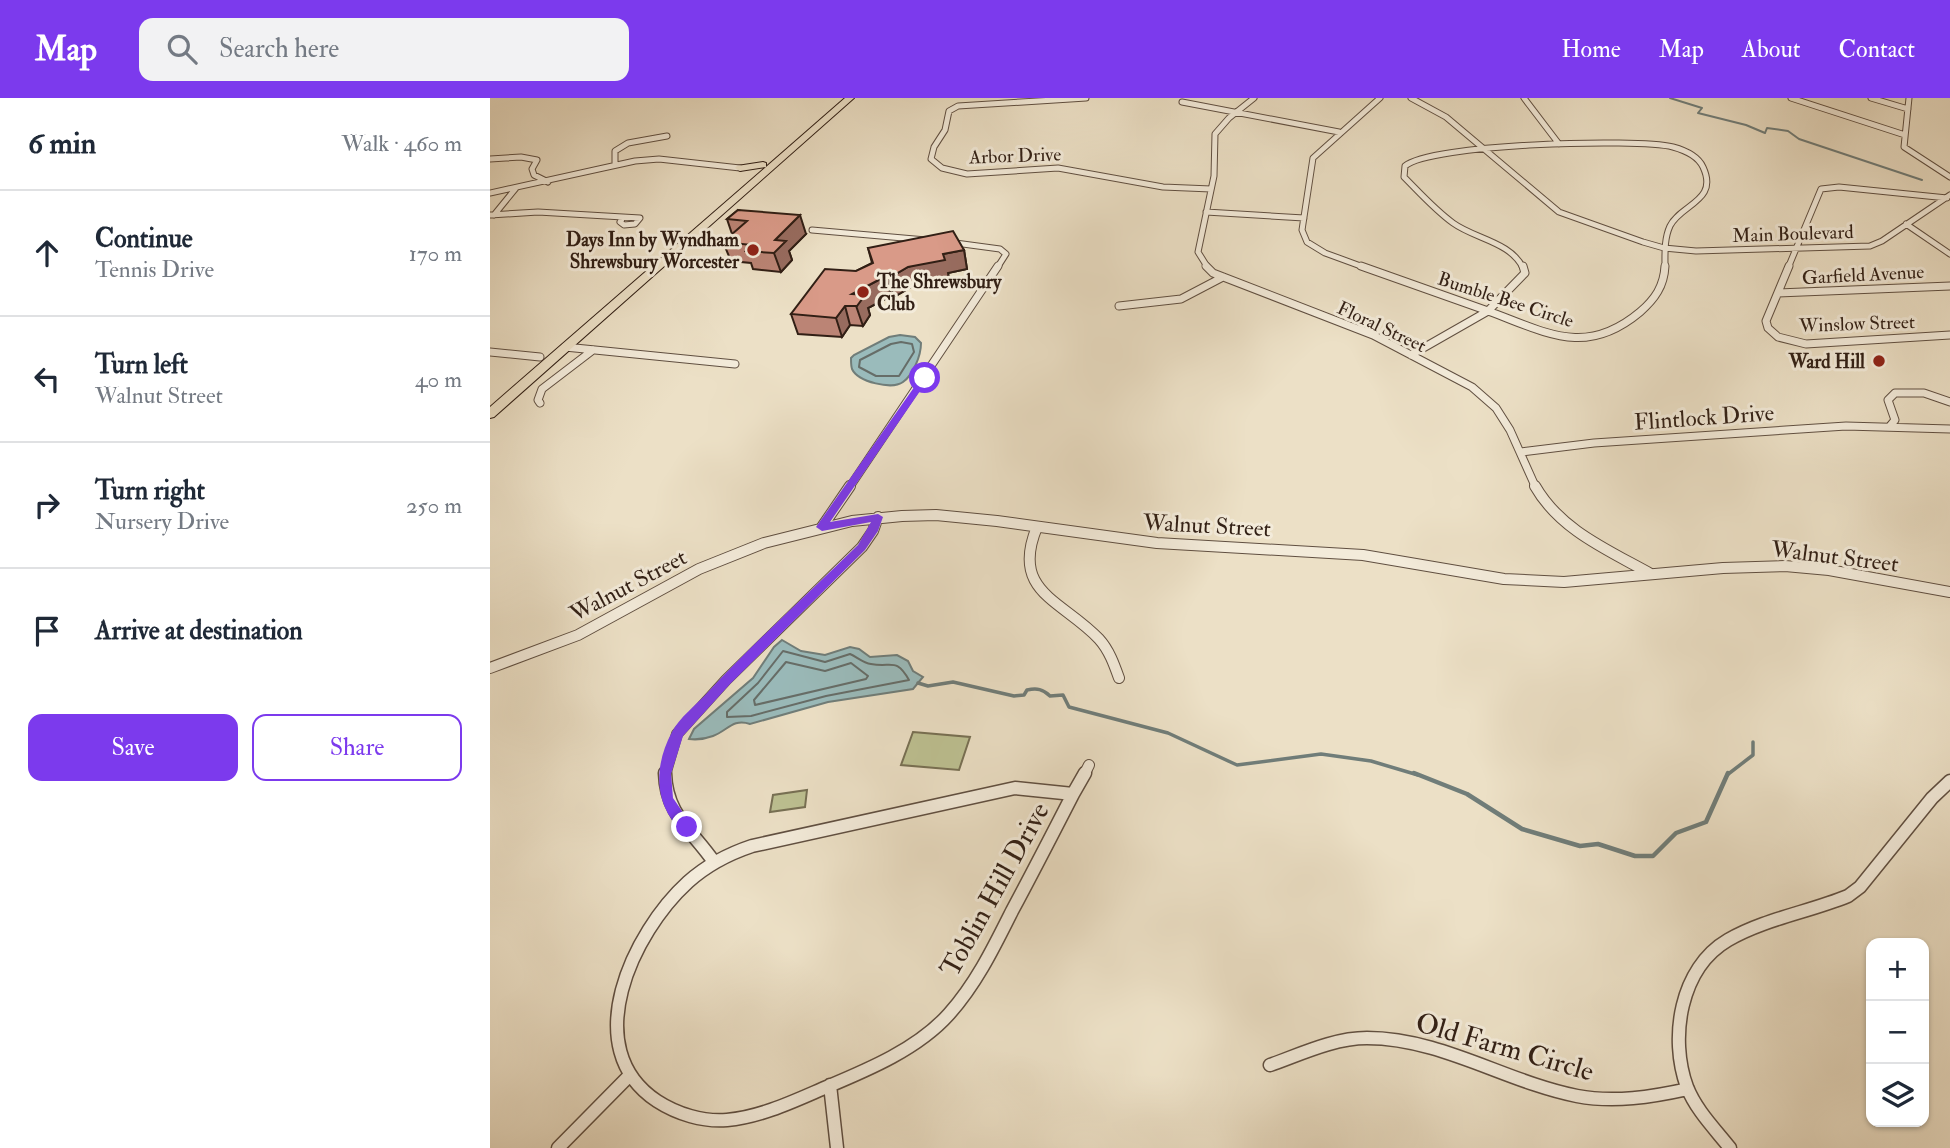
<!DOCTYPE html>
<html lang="en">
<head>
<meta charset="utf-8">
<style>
  :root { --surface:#fff; --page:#f2f2f3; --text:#1f2937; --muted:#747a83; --line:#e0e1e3; --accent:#7c3aed }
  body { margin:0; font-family:"IM FELL Double Pica",serif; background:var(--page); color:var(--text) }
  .controls { position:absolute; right:21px; bottom:21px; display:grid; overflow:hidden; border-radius:14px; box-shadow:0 2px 5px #0004 }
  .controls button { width:63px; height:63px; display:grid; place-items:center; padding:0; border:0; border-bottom:2px solid var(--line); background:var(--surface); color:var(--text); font:35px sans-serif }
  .stop { position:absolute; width:21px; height:21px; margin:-16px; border:5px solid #7c3aed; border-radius:50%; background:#fff }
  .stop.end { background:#7c3aed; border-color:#fff; box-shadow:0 2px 7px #0008 }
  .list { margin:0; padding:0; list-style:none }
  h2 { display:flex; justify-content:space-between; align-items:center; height:91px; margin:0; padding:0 28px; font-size:30px }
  h2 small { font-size:23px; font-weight:400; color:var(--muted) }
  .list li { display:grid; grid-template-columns:46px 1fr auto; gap:21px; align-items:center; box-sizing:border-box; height:126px; padding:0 28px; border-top:2px solid var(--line) }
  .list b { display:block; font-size:26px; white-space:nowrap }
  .list p { margin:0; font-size:23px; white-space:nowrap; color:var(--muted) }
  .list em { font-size:23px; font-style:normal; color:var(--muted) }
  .actions { display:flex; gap:14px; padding:21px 28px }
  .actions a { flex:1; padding:16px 0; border:2px solid var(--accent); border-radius:14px; text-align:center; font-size:24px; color:var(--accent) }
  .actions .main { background:var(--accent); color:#fff }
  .icon { flex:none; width:38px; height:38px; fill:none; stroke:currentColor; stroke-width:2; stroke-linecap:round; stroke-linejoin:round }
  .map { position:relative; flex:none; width:1460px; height:1050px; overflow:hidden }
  header { display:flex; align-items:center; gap:42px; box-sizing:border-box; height:98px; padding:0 35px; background:var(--accent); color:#fff }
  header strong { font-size:33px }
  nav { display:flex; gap:38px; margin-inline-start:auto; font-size:24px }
  .search { width:490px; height:63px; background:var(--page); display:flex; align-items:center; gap:18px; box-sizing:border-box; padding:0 24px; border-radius:14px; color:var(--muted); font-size:26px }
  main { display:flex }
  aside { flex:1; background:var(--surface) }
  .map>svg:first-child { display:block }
  .green { fill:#bdc192; stroke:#777054; stroke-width:2 }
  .water { fill:#9abbbb; stroke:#707d79; stroke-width:2 }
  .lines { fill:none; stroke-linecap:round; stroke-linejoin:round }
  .shore { stroke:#666d68; stroke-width:2 }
  .stream-far2 { stroke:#707d79; stroke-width:2 }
  .stream-far1 { stroke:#707d79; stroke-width:3.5 }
  .stream { stroke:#707d79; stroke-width:4.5 }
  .minor-far3-casing { stroke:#604f41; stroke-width:7 }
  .minor-far2-casing { stroke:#604f41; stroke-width:9 }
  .minor-far1-casing { stroke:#604f41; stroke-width:12 }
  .minor-casing { stroke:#604f41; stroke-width:15 }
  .trunk-casing { stroke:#311f15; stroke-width:2 }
  .minor-far3 { stroke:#f3ebda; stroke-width:5 }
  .minor-far2 { stroke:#f3ebda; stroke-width:7 }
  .minor-far1 { stroke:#f3ebda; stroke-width:10 }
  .minor { stroke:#f3ebda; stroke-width:12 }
  .trunk { fill:#ece0c6; fill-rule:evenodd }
  .wall { fill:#bb8475; stroke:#311f15; stroke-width:2 }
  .shaded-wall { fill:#986c5f; stroke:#311f15; stroke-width:2 }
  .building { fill:#d99a88; stroke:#311f15; stroke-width:2 }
  .route { fill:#7c3aed }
  .poi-dot { fill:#8f2418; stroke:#f3ebda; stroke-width:2.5 }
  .labels { text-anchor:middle; stroke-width:6; stroke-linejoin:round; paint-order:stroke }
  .far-street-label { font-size:19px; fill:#311f15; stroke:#f3ebda }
  .far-poi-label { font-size:19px; font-weight:bold; fill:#311f15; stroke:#f3ebda; text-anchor:end }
  .street-label { font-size:23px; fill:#311f15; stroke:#f3ebda }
  .near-street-label { font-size:28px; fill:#311f15; stroke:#f3ebda }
</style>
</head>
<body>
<header>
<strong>Map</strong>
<div class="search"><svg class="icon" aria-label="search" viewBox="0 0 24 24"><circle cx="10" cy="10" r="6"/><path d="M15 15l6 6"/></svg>Search here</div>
<nav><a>Home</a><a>Map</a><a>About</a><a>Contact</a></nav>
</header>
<main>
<aside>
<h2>6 min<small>Walk · 460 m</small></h2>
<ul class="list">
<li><svg class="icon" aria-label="ahead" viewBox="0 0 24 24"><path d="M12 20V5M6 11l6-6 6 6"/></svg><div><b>Continue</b><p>Tennis Drive</p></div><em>170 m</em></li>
<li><svg class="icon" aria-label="left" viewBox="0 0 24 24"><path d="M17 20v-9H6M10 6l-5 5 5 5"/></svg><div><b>Turn left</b><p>Walnut Street</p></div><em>40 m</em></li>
<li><svg class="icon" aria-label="right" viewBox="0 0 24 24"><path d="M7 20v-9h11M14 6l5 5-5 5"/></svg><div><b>Turn right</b><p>Nursery Drive</p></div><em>250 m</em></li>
<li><svg class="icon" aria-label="arrive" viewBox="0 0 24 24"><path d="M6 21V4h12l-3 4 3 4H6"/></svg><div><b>Arrive at destination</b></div></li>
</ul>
<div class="actions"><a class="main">Save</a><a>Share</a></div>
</aside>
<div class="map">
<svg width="1460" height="1050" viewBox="0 0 1460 1050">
  <rect width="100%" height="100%" fill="#ece0c6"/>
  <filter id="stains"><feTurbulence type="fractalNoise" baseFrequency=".00286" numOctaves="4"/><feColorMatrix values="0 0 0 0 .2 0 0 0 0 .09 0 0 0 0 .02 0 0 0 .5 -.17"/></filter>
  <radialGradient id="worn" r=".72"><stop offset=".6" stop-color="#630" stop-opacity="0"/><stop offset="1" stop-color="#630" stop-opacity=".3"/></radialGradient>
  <path class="green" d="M 423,634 L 480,639 L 469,672 L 411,667 Z
    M 317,692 L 315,709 L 280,714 L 283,697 Z"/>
  <path class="water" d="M 410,237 L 425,239 L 431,245 C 431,258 423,277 413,284 C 402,292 368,284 362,271 C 361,268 361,264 361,260 L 364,257 L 399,239 Z
    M 292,542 L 311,553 L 335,557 L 360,549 L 369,551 L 380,559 L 407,557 L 418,563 L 423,573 L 433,579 L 423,591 L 338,604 L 260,626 C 243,620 237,633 223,638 C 215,641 207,642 199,641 L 204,631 L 263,580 L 284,549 Z"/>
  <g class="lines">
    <path class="shore" d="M 411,244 L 422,246 L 424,254 L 409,278 L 386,278 L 369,269 L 370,262 L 401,246 Z
      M 293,553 L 335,564 L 360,556 C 367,559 373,565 381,566 C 402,570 406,559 419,582 L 336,598 L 261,618 L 237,619 L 237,614 L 268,585 Z
      M 296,564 L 335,573 L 361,565 L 378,578 L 376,581 L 265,607 L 264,602 Z"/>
    <path class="stream-far2" d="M 1180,0 L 1212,10 L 1208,15 L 1256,27 L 1275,35 L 1277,30 L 1298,33 L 1309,41 L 1432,82"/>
    <path class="stream-far1" d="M 428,585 L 438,588 L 463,584 L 524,598 L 534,597 L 537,592 C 547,590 553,591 560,598 L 573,597 L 579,609 L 678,635 L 747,667 L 831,656 L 881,663 L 928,677
      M 1237,677 L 1263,657 L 1263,644"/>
    <path class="stream" d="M 924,675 L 977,696 L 1032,731 L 1090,748 L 1108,746 L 1145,758 L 1163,758 L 1186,735 L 1216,724 L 1238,675"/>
    <defs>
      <path id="minor-far3" d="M 596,0 L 468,8 L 459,13 L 455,32 L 444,49 L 441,61 L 452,70 L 477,76 L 568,70 L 673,89 L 721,91
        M 921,0 L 956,19 L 1069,114 L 1153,144 L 1174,150 L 1206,153 L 1380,148 L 1392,143 L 1460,97
        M 1034,0 L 1069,46
        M 1301,0 L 1415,37
        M 1381,0 L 1418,11
        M 1419,0 L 1414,49 L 1460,79
        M 692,4 L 849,34
        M 0,61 L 31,59 L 47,62 L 42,71 L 44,77 L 58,84
        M 125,66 L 125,53 L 138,45 L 177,38
        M 0,95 L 145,63 L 169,61 L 250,70
        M 716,114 L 814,120
        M 0,117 L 48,114 L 150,120 L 145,126 L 134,127 L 130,124 L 132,121
        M 4,117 L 26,90
        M 1416,126 L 1460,156
        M 322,132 L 436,142
        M 458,144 L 510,151 L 516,156 L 507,170
        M 718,170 L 708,154 L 724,78 L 725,36 L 739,20 L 764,0
        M 876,170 L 835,155 L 817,144 L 812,132 L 823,60 L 890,0
        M 1033,170 C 1021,144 985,141 963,125 C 945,112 930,95 914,79 L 915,68 C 940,46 1146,40 1183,49 C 1194,52 1208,58 1213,69 C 1229,103 1191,106 1180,128 C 1174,141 1175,156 1175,170
        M 1298,170 L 1331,91 L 1349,89 L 1457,100"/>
      <path id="minor-far2" d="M 716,168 L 723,175 L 883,237 L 982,289 L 1006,310 L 1020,332 L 1046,390
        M 871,168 L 998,213
        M 1299,168 L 1276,223 L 1278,230 L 1288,239 L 1316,246 L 1460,237
        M 1288,195 L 1460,188
        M 629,208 L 691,201 L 733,179
        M 998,213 C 1056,234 1095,260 1150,214 C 1165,201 1174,188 1175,168
        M 998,213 L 1035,175 L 1033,168
        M 75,249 L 245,266
        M 0,254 L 50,259
        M 921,257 L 998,213
        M 50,305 L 48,302 L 52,291 L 103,252
        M 1400,328 L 1405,322 L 1398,302 L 1405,295 L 1434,295 L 1460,304
        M 1031,354 L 1104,345 L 1356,328 L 1460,331
        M 359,390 L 508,168"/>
      <path id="minor-far1" d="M 1045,388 C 1070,432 1118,452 1161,476
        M 332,429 L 360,388
        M 547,429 C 520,494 572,502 609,541 C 619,552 624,566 629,580
        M 0,570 L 88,537 L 209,471 L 274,445 L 362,423 L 412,418 L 446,417 L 507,423 L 667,445 L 873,457 L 1014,481 L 1074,484 L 1233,470 L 1295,468 L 1339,472 L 1460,494
        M 175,677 L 187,636 L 236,582 L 372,449 L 383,433 L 388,419
        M 594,677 L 599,667"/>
      <path id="minor" d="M 175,675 C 176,717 202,732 224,764
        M 525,690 L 583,696 C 563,735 543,774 522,813 C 504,849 486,886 459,916 C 427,952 375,973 332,991 C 302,1004 270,1019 237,1022 C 213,1024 187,1016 167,1003 C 87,950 143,834 198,784 C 217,767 238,756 262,748 Z
        M 583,696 L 595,675
        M 780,967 C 811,956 844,940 877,940 C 951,940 1016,984 1087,998 C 1124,1005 1162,999 1198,991
        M 340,987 L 347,1050
        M 68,1050 L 138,979
        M 1240,1050 C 1225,1031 1206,1012 1197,989 C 1179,940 1190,870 1238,842 C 1274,821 1319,814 1358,798 L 1370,789 L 1442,700 L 1460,683"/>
      <path id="trunk" d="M 355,0 L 364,0 L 4,319 L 0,320 L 0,309 L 276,69 L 250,73 L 245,70 L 247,68 L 273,64 L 276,65 L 276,69 Z"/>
    </defs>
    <use href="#minor-far3" class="minor-far3-casing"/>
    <use href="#minor-far2" class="minor-far2-casing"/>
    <use href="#minor-far1" class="minor-far1-casing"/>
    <use href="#minor" class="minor-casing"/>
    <use href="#trunk" class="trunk-casing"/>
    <use href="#minor-far3" class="minor-far3"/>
    <use href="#minor-far2" class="minor-far2"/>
    <use href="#minor-far1" class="minor-far1"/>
    <use href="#minor" class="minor"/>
    <use href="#trunk" class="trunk"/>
  </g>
  <path class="wall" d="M 248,112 L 316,136 L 299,153 L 302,162 L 291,174 L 263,171 L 261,165 L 241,163 L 233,144 L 242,136 L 237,121 Z
    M 378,150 L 474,152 L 477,171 L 458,175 L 459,181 L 423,188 L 404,199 L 401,198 L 378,210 L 380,217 L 373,228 L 360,227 L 352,239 L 308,236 L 301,216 L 366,173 L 382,165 Z"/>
  <path class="shaded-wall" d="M 310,117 L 316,136 L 299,153 L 302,162 L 291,174 L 284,155 L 285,142 Z
    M 474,152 L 477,171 L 458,175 L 459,181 L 423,188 L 404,199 L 399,180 L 418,169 L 453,156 Z
    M 396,178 L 401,198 L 378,210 L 380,217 L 373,228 L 362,196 Z
    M 355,208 L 360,227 L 352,239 L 346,220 Z"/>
  <path class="building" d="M 248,112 L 310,117 L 285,142 L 296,143 L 284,155 L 256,153 L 262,147 L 233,144 L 257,123 L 237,121 Z
    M 463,133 L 474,152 L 453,156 L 455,162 L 418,169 L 399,180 L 396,178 L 362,196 L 375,197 L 367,208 L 355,208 L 346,220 L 301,216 L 335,171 L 366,173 L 383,165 L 378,150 Z"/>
  <path class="route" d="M 432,278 L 439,280 L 340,424 L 388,416 L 393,419 L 388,433 L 375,452 L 240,586 L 193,638 L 181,676 L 183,700 L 203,729 L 201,733 L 192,733 C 163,707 164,667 182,634 C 189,620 206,607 218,594 C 265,543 318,496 368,447 L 381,424 L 332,433 L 326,429 Z"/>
  <g class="poi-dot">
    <circle cx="263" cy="152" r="7"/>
    <circle cx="373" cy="194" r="7"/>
    <circle cx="1389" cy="263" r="7"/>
  </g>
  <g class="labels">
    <g class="far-street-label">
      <text transform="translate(525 57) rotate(-2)" y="7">Arbor Drive</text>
      <text transform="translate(1303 135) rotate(-2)" y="7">Main Boulevard</text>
      <text transform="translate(1373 176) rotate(-3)" y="7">Garfield Avenue</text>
      <text transform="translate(1016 201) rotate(18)" y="7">Bumble Bee Circle</text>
      <text transform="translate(1367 225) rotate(-2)" y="7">Winslow Street</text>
      <text transform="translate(892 228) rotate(25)" y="7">Floral Street</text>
    </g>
    <g class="far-poi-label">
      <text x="249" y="148">Days Inn by Wyndham<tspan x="249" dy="22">Shrewsbury Worcester</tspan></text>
      <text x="387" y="190" text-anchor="start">The Shrewsbury<tspan x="387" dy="22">Club</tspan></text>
      <text x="1375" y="270">Ward Hill</text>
    </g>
    <g class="street-label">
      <text transform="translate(1214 319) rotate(-4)" y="8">Flintlock Drive</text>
      <text transform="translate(717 427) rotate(3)" y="8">Walnut Street</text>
      <text transform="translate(1345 458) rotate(7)" y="8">Walnut Street</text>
      <text transform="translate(138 487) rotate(-28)" y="8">Walnut Street</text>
    </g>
    <g class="near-street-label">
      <text transform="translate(504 791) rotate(-61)" y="10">Toblin Hill Drive</text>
      <text transform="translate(1015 948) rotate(16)" y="10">Old Farm Circle</text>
    </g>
  </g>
  <rect width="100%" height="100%" filter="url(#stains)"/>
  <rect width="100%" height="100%" fill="url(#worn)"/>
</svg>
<div class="controls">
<button>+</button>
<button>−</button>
<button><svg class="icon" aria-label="layers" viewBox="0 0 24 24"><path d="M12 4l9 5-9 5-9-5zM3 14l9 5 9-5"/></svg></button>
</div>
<div class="stop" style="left:435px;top:280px"></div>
<div class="stop end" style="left:197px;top:729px"></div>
</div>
</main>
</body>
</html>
